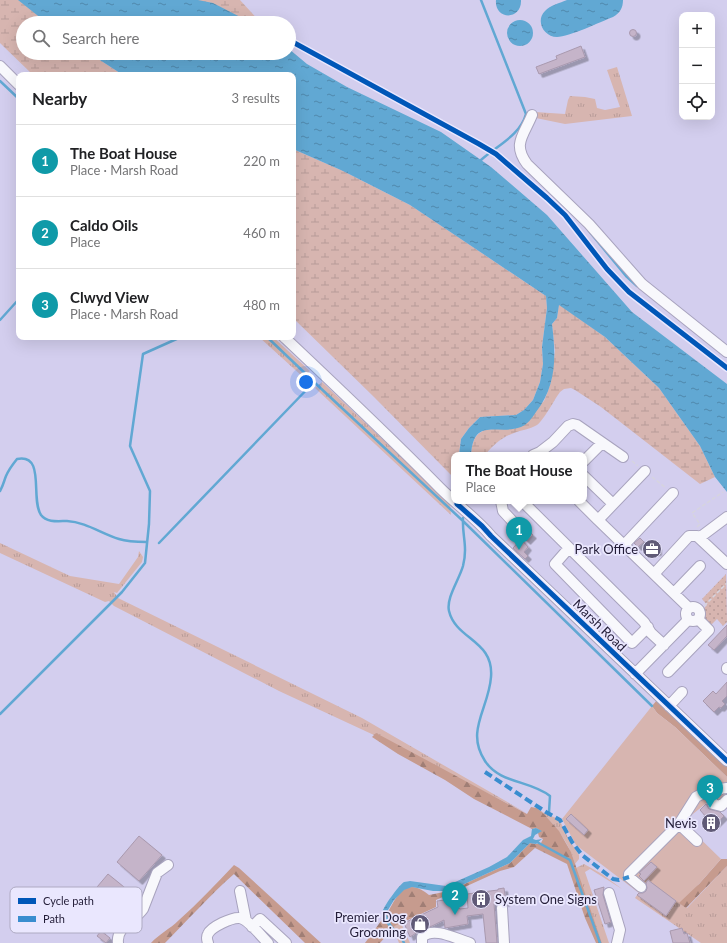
<!DOCTYPE html>
<html lang="en">
<head>
<meta charset="utf-8">
<style>
  :root { --surface:#fff; --page:#f2f2f2; --text:#202124; --muted:#757577; --line:#e0e0e0; --accent:#d93025 }
  body { margin:0; font-family:Lato,sans-serif; background:var(--page); color:var(--text) }
  .controls { position:absolute; right:12px; top:12px; display:grid; overflow:hidden; border-radius:8px; box-shadow:0 4px 16px #0002 }
  .controls button { width:36px; height:36px; display:grid; place-items:center; padding:0; border:0; border-bottom:1px solid var(--line); background:var(--surface); color:var(--text); font:20px sans-serif }
  .you { position:absolute; left:306px; top:382px; width:14px; height:14px; margin:-10px; border:3px solid #fff; border-radius:50%; background:#1a73e8; box-shadow:0 0 0 6px #1a73e833 }
  .badge { display:grid; place-items:center; width:26px; height:26px; border-radius:50%; background:var(--accent); color:#fff; font-size:13px; font-weight:700 }
  .pin { position:absolute; translate:-50% -33px; filter:drop-shadow(0 1px 2px #0008) }
  .pin::after { content:''; position:absolute; top:21px; width:14px; height:12px; background:inherit; clip-path:polygon(0 0,100% 0,50% 100%) }
  .popup { position:absolute; left:451px; top:452px; width:136px; height:52px; box-sizing:border-box; display:grid; place-content:center; border-radius:8px; background:var(--surface); filter:drop-shadow(0 1px 3px #0005); font-size:13px; white-space:nowrap; color:var(--muted) }
  .popup b { font-size:15px; color:var(--text) }
  .popup::after { content:''; position:absolute; left:50%; top:100%; margin-left:-8px; border:8px solid transparent; border-top-color:var(--surface) }
  .list { margin:0; padding:0; list-style:none }
  h2 { display:flex; justify-content:space-between; align-items:center; height:52px; margin:0; padding:0 16px; font-size:17px }
  h2 small { font-size:13px; font-weight:400; color:var(--muted) }
  .list li { display:grid; grid-template-columns:26px 1fr auto; gap:12px; align-items:center; box-sizing:border-box; height:72px; padding:0 16px; border-top:1px solid var(--line) }
  .list b { display:block; font-size:15px; white-space:nowrap }
  .list p { margin:0; font-size:13px; white-space:nowrap; color:var(--muted) }
  .list em { font-size:13px; font-style:normal; color:var(--muted) }
  .icon { flex:none; width:22px; height:22px; fill:none; stroke:currentColor; stroke-width:2; stroke-linecap:round; stroke-linejoin:round }
  .map { position:relative; flex:none; width:727px; height:943px; overflow:hidden }
  .search { position:absolute; background:var(--surface); box-shadow:0 4px 16px #0002; left:16px; top:16px; width:280px; height:44px; display:flex; align-items:center; gap:10px; box-sizing:border-box; padding:0 14px; border-radius:22px; color:var(--muted); font-size:15px }
  .panel { position:absolute; background:var(--surface); box-shadow:0 4px 16px #0002; left:16px; top:72px; width:280px; height:268px; border-radius:8px }
  .map>svg:first-child { display:block }
  .grass { fill:url(#grass-tufts) }
  .forest { fill:url(#forest-firs) }
  .wetland { fill:url(#wetland-marsh) }
  .park { fill:#d7b5b0 }
  .garden { fill:url(#garden-dots) }
  .water { fill:url(#water-ripples) }
  .lines { fill:none; stroke-linecap:round; stroke-linejoin:round }
  .stream { stroke:#61a8d3; stroke-width:2.5 }
  .building { fill:#c5b4c9; stroke:#a999ae; filter:url(#shadow) }
  .minor-casing { stroke:#a8a3be; stroke-width:12 }
  .path { stroke:#d6d4df; stroke-width:1.5; stroke-dasharray:4 2; stroke-linecap:butt }
  .minor { stroke:#f8f8fc; stroke-width:10 }
  .quiet { stroke:#398dcf; stroke-width:4; stroke-dasharray:8 4; stroke-linecap:butt }
  .cycleway-casing { stroke:#eae7fe; stroke-width:8 }
  .cycleway { stroke:#0057b8; stroke-width:5 }
  .labels { text-anchor:middle; stroke-width:3.5; stroke-linejoin:round; paint-order:stroke }
  .poi-label { font-size:13px; fill:#221c37; stroke:#eae7fe; text-anchor:end }
  .street-label { font-size:13px; fill:#221c37; stroke:#eae7fe }
  .key { fill:#eae7fe; stroke:#aeaac2; stroke-width:1 }
  .key-label { font-size:11px; fill:#221c37 }
</style>
</head>
<body>
<div class="map">
<svg width="727" height="943" viewBox="0 0 727 943">
  <defs>
    <pattern id="grass-tufts" width="24" height="20" patternUnits="userSpaceOnUse"><rect width="24" height="20" fill="#d7b5b0"/><path d="M3 7l-1-3M5 7V3M7 7l1-3M15 17l-1-3M17 17v-4M19 17l1-3" fill="none" stroke="#b89b98"/></pattern>
    <pattern id="forest-firs" width="22" height="20" patternUnits="userSpaceOnUse"><rect width="22" height="20" fill="#c69b8e"/><path d="M5 1l3.5 6h-7zM16 11l3.5 6h-7z" fill="#a07e75"/></pattern>
    <pattern id="wetland-marsh" width="20" height="14" patternUnits="userSpaceOnUse"><rect width="20" height="14" fill="#d7b5b0"/><path d="M1 5h8M5 5V1M11 12h8M15 12V8" fill="none" stroke="#b89b98"/></pattern>
    <pattern id="garden-dots" width="8" height="8" patternUnits="userSpaceOnUse"><rect width="8" height="8" fill="#d7b5b0"/><path d="M2 2h.1M6 6h.1" fill="none" stroke="#b89b98" stroke-width="1.8" stroke-linecap="round"/></pattern>
    <pattern id="water-ripples" width="26" height="14" patternUnits="userSpaceOnUse"><rect width="26" height="14" fill="#61a8d3"/><path d="M2 4q2-2 4 0t4 0M15 11q2-2 4 0t4 0" fill="none" stroke="#5088ac"/></pattern>
    <filter id="shadow"><feDropShadow dx="3.5" dy="3.5" stdDeviation="0" flood-color="#0004"/></filter>
  </defs>
  <rect width="100%" height="100%" fill="#d3ceee"/>
  <path class="grass" d="M 617,67 L 632,116 L 565,124 L 531,117 L 535,112 L 565,114 L 568,100 L 570,96 L 585,97 L 595,99 L 597,108 L 605,110 L 620,107 L 607,70 Z
    M 259,337 L 273,337 L 310,371 L 303,377 Z
    M 322,382 L 450,503 L 451,515 L 315,388 Z
    M 0,543 L 70,576 L 119,584 L 138,557 L 139,551 L 143,557 L 142,562 L 117,593 L 114,592 L 118,598 L 362,718 L 528,814 L 376,736 L 279,691 L 114,606 L 109,601 L 105,602 L 0,553 Z
    M 537,808 L 544,813 L 556,818 L 561,823 L 568,838 L 579,855 L 579,859 L 575,864 C 569,842 554,823 537,808 Z
    M 584,864 L 602,874 L 622,889 L 590,869 L 585,872 L 609,943 L 602,943 L 576,868 Z
    M 727,866 L 727,943 L 701,943 L 635,898 L 637,895 L 666,916 L 676,901 L 687,908 Z
    M 401,923 L 410,943 L 399,943 L 397,938 L 389,933 L 395,926 Z"/>
  <path class="forest" d="M 657,700 L 727,764 L 727,777 L 675,727 L 657,713 L 652,706 Z
    M 376,733 L 527,814 L 531,807 L 537,808 L 544,814 L 559,831 L 571,852 L 602,943 L 596,943 L 585,918 L 567,864 L 535,848 L 514,867 L 500,871 L 436,900 L 436,907 L 395,926 L 380,943 L 365,943 C 373,932 381,921 389,910 C 394,902 400,887 412,887 C 418,887 424,891 429,895 L 449,891 L 510,863 L 530,843 L 536,844 L 541,843 L 543,839 L 539,837 L 538,833 L 541,831 L 536,828 L 532,829 L 474,799 L 445,780 L 398,754 L 372,737 Z
    M 721,859 L 727,859 L 727,866 L 686,908 L 676,901 L 699,884 Z
    M 234,865 L 239,868 L 321,943 L 305,943 L 234,874 C 209,896 188,920 165,943 L 151,943 C 159,934 170,929 179,920 C 198,903 216,884 234,865 Z"/>
  <path class="wetland" d="M 0,0 L 19,0 L 47,23 L 23,23 L 23,53 L 89,53 L 123,75 L 33,75 L 0,43 Z
    M 151,0 L 240,0 L 261,23 L 231,23 Z
    M 293,149 L 343,171 L 410,205 L 546,296 L 547,308 L 542,347 L 543,364 L 540,382 L 533,400 L 524,410 L 516,415 L 480,417 L 469,428 L 461,439 L 459,455 L 454,455 L 454,478 L 374,397 L 293,318 Z
    M 559,304 L 605,337 L 659,388 L 700,446 L 715,477 L 700,484 L 601,407 L 575,390 L 571,388 L 564,389 L 560,392 C 554,400 544,420 537,425 C 531,429 521,430 514,433 C 502,437 492,446 485,455 L 471,455 C 473,425 489,429 514,429 L 544,401 L 548,391 L 551,381 L 555,351 L 552,324 L 557,318 Z"/>
  <path class="park" d="M 652,706 L 657,713 L 675,727 L 727,777 L 727,802 L 718,811 L 709,801 L 683,822 L 721,859 L 699,884 L 679,903 L 648,881 L 639,893 L 576,845 L 562,819 Z"/>
  <path class="garden" d="M 726,574 L 727,622 L 723,626 L 717,619 L 710,626 L 702,618 L 702,610 L 707,605 L 702,599 Z"/>
  <path class="water" d="M 18,0 L 198,0 L 213,3 L 252,23 L 47,23 Z
    M 496,0 L 521,0 C 522,21 494,20 496,0 Z
    M 567,0 L 623,0 C 623,8 620,13 613,17 C 600,22 569,37 557,37 C 544,37 535,21 545,11 C 550,5 560,3 567,0 Z
    M507 33a13 13 0 1 1 26 0a13 13 0 1 1-26 0Z
    M 289,49 L 307,64 L 347,87 L 441,132 L 491,167 L 547,215 L 632,312 L 727,384 L 727,492 L 715,477 L 700,446 L 659,388 L 605,337 L 559,305 L 557,318 L 552,324 C 556,356 557,385 536,412 C 532,418 528,424 521,427 C 497,436 474,416 471,455 L 459,455 L 461,439 L 469,428 L 480,417 L 516,415 L 524,410 L 533,400 L 540,382 L 543,364 L 542,347 L 547,308 L 546,296 L 410,205 L 343,171 L 293,149 L 293,75 L 123,75 L 89,53 L 289,53 Z
    M 536,828 L 542,831 L 535,835 L 533,839 L 536,840 L 542,839 L 536,844 L 530,843 L 510,863 L 449,891 L 433,891 L 412,887 L 404,890 L 394,900 L 385,915 L 387,921 L 391,929 C 388,925 381,918 382,913 C 383,907 399,885 404,882 C 406,882 409,881 410,881 L 446,886 L 489,867 L 507,857 L 523,840 L 531,836 L 532,829 Z"/>
  <g class="lines">
    <path class="stream" d="M 0,81 L 19,99
      M 481,160 C 496,146 520,136 526,114 L 481,0
      M 589,231 L 626,276 L 637,286
      M 0,320 L 19,299
      M 267,337 L 309,377
      M 0,491 C 3,486 4,481 6,476 C 9,469 13,464 17,459 C 46,453 30,499 41,515 C 47,523 59,521 67,521 C 86,522 102,534 119,539 C 128,542 138,542 147,542
      M 463,518 C 462,536 468,546 463,566 C 459,580 446,598 449,611 C 456,640 494,640 491,677 C 489,708 465,731 485,761 C 500,784 530,780 550,796 L 549,812
      M 159,543 L 314,382 L 463,521 L 652,706
      M 0,714 L 122,592 L 145,563 L 149,524 L 150,491 L 130,446 L 143,354 L 181,337
      M 537,842 L 570,860 L 600,943
      M 386,916 C 389,930 400,932 404,943"/>
  </g>
  <path class="building" d="M629.5 33a3.5 3.5 0 1 1 7 0a3.5 3.5 0 1 1-7 0Z
    M 581,46 L 585,57 L 539,74 L 536,67 L 557,59 L 556,56 Z
    M 526,529 L 533,535 L 527,541 L 521,535 Z
    M 640,538 L 644,542 L 638,547 L 634,543 Z
    M 521,539 L 528,547 L 524,552 L 528,556 L 525,559 L 513,548 Z
    M 645,546 L 658,546 L 658,552 L 645,552 Z
    M 727,625 L 727,636 L 714,650 L 708,645 Z
    M 727,682 L 727,696 L 722,701 L 725,704 L 721,708 L 719,707 L 714,712 L 703,701 L 713,691 L 716,694 Z
    M 706,804 L 709,809 L 720,812 L 724,816 L 714,826 L 700,810 Z
    M 571,814 L 588,830 L 584,835 L 566,819 Z
    M 139,836 L 162,855 L 139,881 L 117,862 Z
    M 651,862 L 657,867 L 644,881 L 639,876 L 641,874 L 639,873 Z
    M 108,874 L 140,900 L 135,909 L 117,925 L 110,919 L 101,930 L 93,924 L 108,906 L 92,893 Z
    M 648,880 L 676,901 L 666,916 L 637,895 L 639,893 L 643,893 L 646,891 L 647,888 L 646,883 Z
    M 604,887 L 603,895 L 611,922 L 605,924 L 594,890 Z
    M 504,888 L 506,903 L 501,902 L 494,904 L 497,943 L 486,943 L 483,914 L 467,916 L 468,924 L 445,928 L 444,920 L 432,926 L 424,928 L 410,937 L 404,923 L 438,907 L 437,901 L 452,899 L 453,904 L 460,909 L 468,908 L 467,894 L 498,890 L 498,889 Z
    M 682,928 L 684,934 L 687,933 L 690,943 L 673,943 L 670,931 Z
    M 101,931 L 110,938 L 106,943 L 97,936 Z"/>
  <g class="lines">
    <defs>
      <path id="minor" d="M 0,66 L 19,85
        M 532,115 C 524,135 512,144 527,164 L 589,224 L 642,284 L 727,352
        M 284,337 C 337,387 389,436 440,488 C 457,505 476,518 491,536 L 727,761
        M 533,455 L 540,452 L 553,442 L 568,426 L 573,424 L 577,425 L 623,457
        M 584,461 L 602,443
        M 584,476 L 613,504
        M 501,501 L 503,511 L 516,525
        M 522,501 L 644,622 L 651,633 L 664,645
        M 579,501 L 598,520 L 645,471
        M 598,520 L 689,608
        M 699,538 L 727,517
        M 624,545 L 673,493
        M 569,548 L 555,564 L 632,643 L 648,627
        M 654,574 L 689,536 L 697,536 L 727,564
        M 674,593 L 700,566
        M686 614a7 7 0 1 1 14 0a7 7 0 1 1-14 0Z
        M 727,668 L 727,669
        M 668,672 L 709,630 L 698,619
        M 635,674 L 688,620
        M 669,706 L 682,692
        M 721,789 L 713,793 L 711,797 L 713,804 L 721,806 L 727,800
        M 679,824 L 697,841
        M 641,887 L 629,877 L 629,874 L 679,824 L 696,797 L 709,790 L 727,788
        M 240,891 L 246,921
        M 609,893 L 620,930 L 617,943
        M 502,908 L 504,943
        M 252,927 L 260,919 L 286,943
        M 118,943 C 116,926 135,921 143,909 L 157,873 L 168,865
        M 208,943 C 207,940 206,937 208,934 C 211,927 232,917 240,918 C 249,920 261,936 268,943
        M 422,943 L 422,937 C 434,926 456,939 470,943"/>
    </defs>
    <use href="#minor" class="minor-casing"/>
    <path class="path" d="M 632,461 L 638,466
      M 652,477 L 666,488
      M 697,527 L 700,524 L 692,513 L 723,492
      M 700,610 L 727,583"/>
    <use href="#minor" class="minor"/>
    <path class="quiet" d="M 485,772 L 546,812 L 560,820 L 572,842 L 582,855 L 613,879 L 619,880 L 629,877"/>
    <defs>
      <path id="cycleway" d="M 289,40 L 479,144 L 496,154 L 547,198 L 565,215 L 607,269 L 629,292 L 727,368
        M 457,504 L 482,526 L 491,536 L 727,761"/>
    </defs>
    <use href="#cycleway" class="cycleway-casing"/>
    <use href="#cycleway" class="cycleway"/>
  </g>
  <defs>
    <symbol id="office-disc" viewBox="-11 -11 22 22"><circle r="9.5" fill="#605a77" stroke="#eae7fe"/><path d="M-6-3h4V-5.5h4V-3h4V5H-6ZM-1-4.5V-3h2v-1.5ZM-6 0V1H6V0Z" fill="#fff"/></symbol>
    <symbol id="building-disc" viewBox="-11 -11 22 22"><circle r="9.5" fill="#605a77" stroke="#eae7fe"/><path d="M-4-6H4V6H1V3H-1V6H-4ZM-2.5-4.3h1.7v1.8h-1.7ZM.8-4.3h1.7v1.8H.8ZM-2.5-1h1.7V.8h-1.7ZM.8-1h1.7V.8H.8Z" fill="#fff"/></symbol>
    <symbol id="shop-disc" viewBox="-11 -11 22 22"><circle r="9.5" fill="#605a77" stroke="#eae7fe"/><path d="M-5-2.5h2.3a2.7 3.5 0 0 1 5.4 0H5L5.5 6h-11ZM-1.5-2.5h3a1.5 2.3 0 0 0-3 0Z" fill="#fff"/></symbol>
  </defs>
  <g fill-rule="evenodd">
    <use href="#office-disc" x="641" y="538" width="22" height="22"/>
    <use href="#building-disc" x="700" y="812" width="22" height="22"/>
    <use href="#building-disc" x="470" y="888" width="22" height="22"/>
    <use href="#shop-disc" x="409" y="913" width="22" height="22"/>
  </g>
  <g class="labels">
    <g class="poi-label">
      <text x="638" y="554">Park Office</text>
      <text x="697" y="828">Nevis</text>
      <text x="495" y="904" text-anchor="start">System One Signs</text>
      <text x="406" y="922">Premier Dog<tspan x="406" dy="15">Grooming</tspan></text>
    </g>
    <g class="street-label">
      <text transform="translate(600 625) rotate(44)" y="5">Marsh Road</text>
    </g>
  </g>
  <rect x="10" y="887" width="132" height="46" rx="6" class="key"/>
  <rect x="18" y="898" width="18" height="6" fill="#0057b8"/>
  <rect x="18" y="916" width="18" height="6" fill="#398dcf"/>
  <g class="key-label">
    <text x="43" y="905">Cycle path</text>
    <text x="43" y="923">Path</text>
  </g>
</svg>
<div class="controls">
<button>+</button>
<button>−</button>
<button><svg class="icon" aria-label="locate" viewBox="0 0 24 24"><circle cx="12" cy="12" r="6"/><path d="M12 2v4M12 18v4M2 12h4M18 12h4"/></svg></button>
</div>
<div class="you"></div>
<div class="pin badge" style="left:519px;top:550px;background:#0f9aa8">1</div>
<div class="popup"><b>The Boat House</b>Place</div>
<div class="pin badge" style="left:455px;top:915px;background:#0f9aa8">2</div>
<div class="pin badge" style="left:710px;top:808px;background:#0f9aa8">3</div>
<div class="search"><svg class="icon" aria-label="search" viewBox="0 0 24 24"><circle cx="10" cy="10" r="6"/><path d="M15 15l6 6"/></svg>Search here</div>
<section class="panel">
<h2>Nearby<small>3 results</small></h2>
<ul class="list">
<li><span class="badge" style="background:#0f9aa8">1</span><div><b>The Boat House</b><p>Place · Marsh Road</p></div><em>220 m</em></li>
<li><span class="badge" style="background:#0f9aa8">2</span><div><b>Caldo Oils</b><p>Place</p></div><em>460 m</em></li>
<li><span class="badge" style="background:#0f9aa8">3</span><div><b>Clwyd View</b><p>Place · Marsh Road</p></div><em>480 m</em></li>
</ul>
</section>
</div>
</body>
</html>
